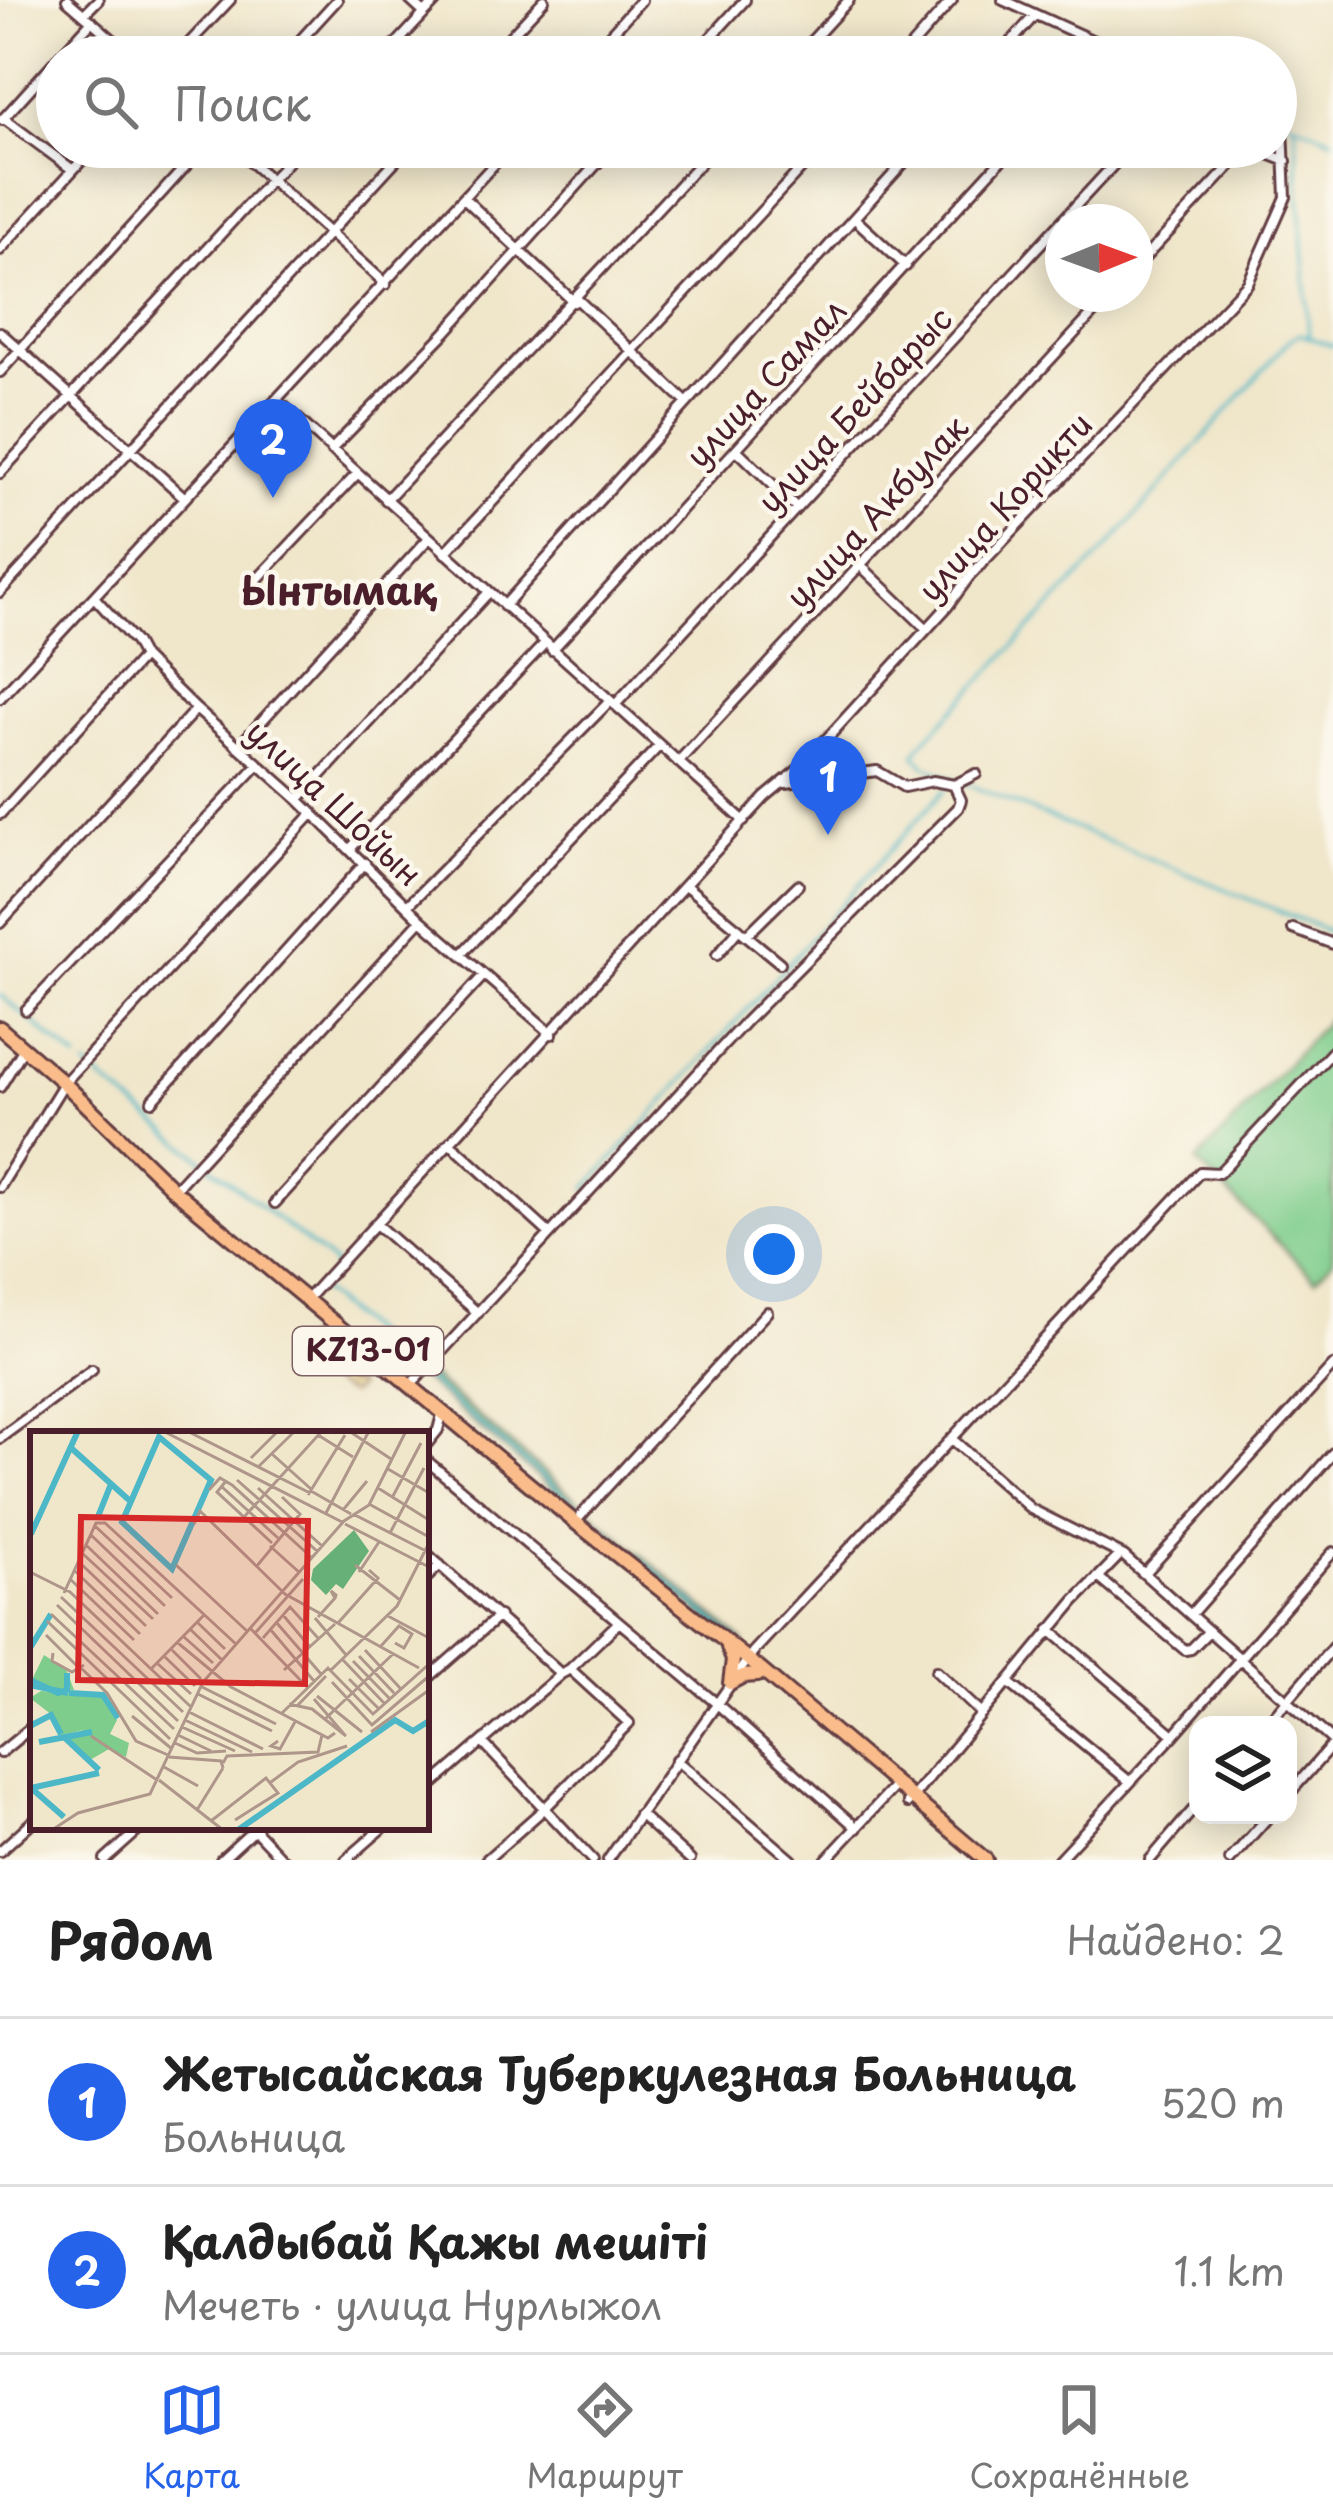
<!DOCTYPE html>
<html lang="ru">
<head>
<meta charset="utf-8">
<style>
  :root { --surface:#fff; --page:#f2f2f2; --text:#222; --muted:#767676; --line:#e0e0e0; --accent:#2563eb }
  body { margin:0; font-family:"Playpen Sans",sans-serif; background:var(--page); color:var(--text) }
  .controls { position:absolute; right:36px; bottom:36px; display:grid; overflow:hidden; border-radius:24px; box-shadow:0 6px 30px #0003 }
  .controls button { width:108px; height:108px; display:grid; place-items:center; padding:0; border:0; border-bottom:3px solid var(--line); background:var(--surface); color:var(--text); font:60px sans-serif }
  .compass { position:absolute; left:1045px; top:204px; width:108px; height:108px; border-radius:50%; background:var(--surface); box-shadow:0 6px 30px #0003; rotate:89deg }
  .you { position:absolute; left:774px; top:1254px; width:42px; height:42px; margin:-30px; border:9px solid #fff; border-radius:50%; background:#1a73e8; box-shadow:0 0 0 18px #1a73e833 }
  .badge { display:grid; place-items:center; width:78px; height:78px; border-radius:50%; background:var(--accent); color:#fff; font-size:39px; font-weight:700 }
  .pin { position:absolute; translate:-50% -99px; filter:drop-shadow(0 3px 6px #0008) }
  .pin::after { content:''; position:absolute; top:63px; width:42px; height:36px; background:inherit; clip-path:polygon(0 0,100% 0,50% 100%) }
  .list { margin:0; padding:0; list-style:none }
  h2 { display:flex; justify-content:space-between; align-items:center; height:156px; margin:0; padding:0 48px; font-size:51px }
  h2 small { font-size:39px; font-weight:400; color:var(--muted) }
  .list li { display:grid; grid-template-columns:78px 1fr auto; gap:36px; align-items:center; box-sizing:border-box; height:168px; padding:0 48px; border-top:3px solid var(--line) }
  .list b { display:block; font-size:45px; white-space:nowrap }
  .list p { margin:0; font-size:39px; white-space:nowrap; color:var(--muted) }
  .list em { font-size:39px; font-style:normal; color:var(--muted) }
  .icon { flex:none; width:66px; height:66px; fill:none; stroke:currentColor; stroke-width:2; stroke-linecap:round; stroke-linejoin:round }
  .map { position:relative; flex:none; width:1333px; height:1860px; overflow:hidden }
  .search { position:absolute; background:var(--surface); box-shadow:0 6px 30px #0003; left:36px; right:36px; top:36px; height:132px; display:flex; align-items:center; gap:30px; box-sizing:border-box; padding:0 42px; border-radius:66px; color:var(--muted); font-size:45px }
  .sheet { height:492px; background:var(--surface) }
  nav { display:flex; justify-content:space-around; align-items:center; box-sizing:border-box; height:168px; border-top:3px solid var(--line); background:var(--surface); font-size:33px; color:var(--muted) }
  nav a { display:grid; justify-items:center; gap:6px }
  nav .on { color:var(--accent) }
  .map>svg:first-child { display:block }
  .green { fill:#7fcd8c; stroke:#64765c; stroke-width:3 }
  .forest { fill:#67b078; stroke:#586852; stroke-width:3 }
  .sand { fill:#eeda9e; stroke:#9c7c64; stroke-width:3 }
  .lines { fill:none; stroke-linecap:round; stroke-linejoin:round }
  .stream { stroke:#4bb7c7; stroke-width:3 }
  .minor-casing { stroke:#633d43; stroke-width:14 }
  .major-casing { stroke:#633d43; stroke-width:18 }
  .minor { stroke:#fff; stroke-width:8 }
  .major { stroke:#f9bc8a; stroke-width:12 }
  .labels { text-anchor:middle; stroke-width:9; stroke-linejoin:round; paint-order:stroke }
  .shield { fill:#fbf7ec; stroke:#7f6065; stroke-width:3 }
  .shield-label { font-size:30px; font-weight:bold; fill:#4a1f2b }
  .street-label { font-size:33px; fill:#4a1f2b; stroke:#fbf7ec }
  .quarter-label { font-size:39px; font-weight:bold; fill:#4a1f2b; stroke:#fbf7ec }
  .inset-river { fill:none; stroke:#4bb7c7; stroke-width:6 }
  .inset-road { fill:none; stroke:#ae968a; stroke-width:3 }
  .view { fill:#d62828; fill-opacity:0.15; stroke:#d62828; stroke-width:6 }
  .inset-edge { fill:none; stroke:#4a1f2b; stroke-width:6 }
</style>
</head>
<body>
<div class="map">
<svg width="1333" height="1860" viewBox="0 0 1333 1860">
  <rect width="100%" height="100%" fill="#fbf7ec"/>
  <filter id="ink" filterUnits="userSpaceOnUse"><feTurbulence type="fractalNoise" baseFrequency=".00833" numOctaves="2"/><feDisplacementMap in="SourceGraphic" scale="24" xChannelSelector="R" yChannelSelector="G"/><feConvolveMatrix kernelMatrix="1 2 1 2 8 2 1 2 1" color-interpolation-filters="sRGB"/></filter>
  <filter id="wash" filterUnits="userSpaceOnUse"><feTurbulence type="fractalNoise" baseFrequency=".004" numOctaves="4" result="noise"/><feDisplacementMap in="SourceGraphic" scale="48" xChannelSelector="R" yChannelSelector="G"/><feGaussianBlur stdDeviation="2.7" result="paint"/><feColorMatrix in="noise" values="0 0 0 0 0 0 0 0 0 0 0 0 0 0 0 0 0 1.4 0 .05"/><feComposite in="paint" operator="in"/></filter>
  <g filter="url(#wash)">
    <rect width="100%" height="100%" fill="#f0e6ca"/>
    <path class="green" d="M 1333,1014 L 1333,1260 L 1315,1279 L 1197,1162 Z"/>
    <path class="forest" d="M 428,1374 L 743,1641 L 738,1646 L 423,1380 Z"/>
    <path class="sand" d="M 306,1336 L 350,1369 L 345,1385 L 354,1384 L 357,1388 L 350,1394 C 331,1387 305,1368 299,1348 Z"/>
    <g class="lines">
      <path class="stream" d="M 1030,8 L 1143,57
        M 1276,115 L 1333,139
        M 1295,123 L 1309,336
        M 1333,346 L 1299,334 L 1289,340 L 1110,545 L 922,743 L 915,755 L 924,765 L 954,779 L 1333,933
        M 0,995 L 78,1060
        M 86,1067 L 334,1264 L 332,1267
        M 586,1189 L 945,789
        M 320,1291 L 419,1374
        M 424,1378 L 737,1640"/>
    </g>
  </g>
  <g filter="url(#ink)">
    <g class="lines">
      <defs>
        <path id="minor" d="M 67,0 L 133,57
          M 410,0 L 424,13
          M 1003,0 L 1129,57
          M 84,14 L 98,0
          M 59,57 L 92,21
          M 176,57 L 230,0
          M 285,57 L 337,0
          M 384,57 L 437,0
          M 491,57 L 544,0
          M 590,57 L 641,0
          M 693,57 L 745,0
          M 797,57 L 849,0
          M 902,57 L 952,0
          M 998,57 L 1034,16
          M 1094,57 L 1105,45
          M 3,118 L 73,170
          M 2,120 L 57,59
          M 234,147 L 386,284
          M 1250,147 L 1286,161
          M 464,198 L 574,302
          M 855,219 L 906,266
          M 0,250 L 94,147
          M 1135,268 L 1248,147
          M 577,299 L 687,403
          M 0,332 L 185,498
          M 0,372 L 203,147
          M 278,401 L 744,821
          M 331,450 L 445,333 L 612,147
          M 738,451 L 797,508
          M 0,473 L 301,147
          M 386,500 L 715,147
          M 445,553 L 821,147
          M 861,566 L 927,629
          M 251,586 L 357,474
          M 0,592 L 408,147
          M 94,597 L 135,642 L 143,657 L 196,709 L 298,799 L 421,920 L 552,1034
          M 504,606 L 918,147
          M 552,650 L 1013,147
          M 0,698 L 510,147
          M 615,705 L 1130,147
          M 238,747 L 429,538
          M 678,762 L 1111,294
          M 786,783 L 877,771 L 904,787 L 933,781 L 954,785 L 976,774
          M 299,799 L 489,592
          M 0,814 L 143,657
          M 350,849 L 545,643
          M 686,886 L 780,963
          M 409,904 L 610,701
          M 0,923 L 196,709
          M 1293,929 L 1333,944
          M 747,935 L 798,885
          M 463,953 L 659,746
          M 717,955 L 739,929
          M 26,1010 L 258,765
          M 0,1087 L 24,1048
          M 152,1101 L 365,863
          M 450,1143 L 550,1234
          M 0,1187 L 64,1083 L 313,813
          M 174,1190 L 421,920
          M 275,1203 L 484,975
          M 377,1225 L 478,1313
          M 307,1299 L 765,797 L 800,768 L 948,606 L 969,577 L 1248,283 L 1286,197 L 1283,126 L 1276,122
          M 411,1385 L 745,1022 L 958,808 L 961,800 L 954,785
          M 0,1438 L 92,1370
          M 952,1439 L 1031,1509 L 1124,1556 L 1333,1741
          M 426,1445 L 438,1430 L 443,1411
          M 426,1460 L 716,1703 L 857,1828
          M 575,1522 L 767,1312
          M 426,1553 L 561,1674 L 570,1669 L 629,1723 L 544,1809 L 486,1860
          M 1145,1573 L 1333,1366
          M 1098,1577 L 1185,1650 L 1191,1649 L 1209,1631
          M 426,1578 L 440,1565
          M 1191,1614 L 1333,1453
          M 1050,1630 L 1174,1735
          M 570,1669 L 618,1623
          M 936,1671 L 982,1714
          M 426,1680 L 499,1616
          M 1008,1682 L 1129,1781
          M 1266,1725 L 1333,1647
          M 482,1742 L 593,1860
          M 0,1753 L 33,1726
          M 676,1760 L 792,1860
          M 426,1790 L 561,1674
          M 1288,1795 L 1333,1744
          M 908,1803 L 1075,1601 L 1120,1555
          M 639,1814 L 690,1860
          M 252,1827 L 283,1860
          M 0,1851 L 33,1821
          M 105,1860 L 142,1827
          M 221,1860 L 257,1827
          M 346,1860 L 384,1827
          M 608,1860 L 753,1652 L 1200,1172 L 1219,1173 L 1333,1051
          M 826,1860 L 896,1785
          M 1058,1860 L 1174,1735 L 1333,1552
          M 1150,1860 L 1198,1804
          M 1230,1860 L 1270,1815"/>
        <path id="major" d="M 0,1028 L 64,1083 L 174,1190 L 575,1522 L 754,1664 L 986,1860
          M 728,1647 L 733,1660 L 730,1683
          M 730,1683 L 743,1676 L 757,1675"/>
      </defs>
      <use href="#minor" class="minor-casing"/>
      <use href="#major" class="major-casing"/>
      <use href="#minor" class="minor"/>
      <use href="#major" class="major"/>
    </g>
  </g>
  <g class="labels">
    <rect class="shield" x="293" y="1327" width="150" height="48" rx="9"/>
    <g class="shield-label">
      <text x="368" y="1361">KZ13-01</text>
    </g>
    <g class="street-label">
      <text transform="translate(766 383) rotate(-47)" y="12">улица Самал</text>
      <text transform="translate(855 410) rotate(-47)" y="12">улица Бейбарыс</text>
      <text transform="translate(1005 507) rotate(-48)" y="12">улица Корикти</text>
      <text transform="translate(877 512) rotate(-47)" y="12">улица Акбулак</text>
      <text transform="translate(334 803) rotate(43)" y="12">улица Шойын</text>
    </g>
    <g class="quarter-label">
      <text x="339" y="605">Ынтымақ</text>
    </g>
  </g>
  <g transform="translate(30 1431)">
    <rect width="399" height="399" fill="#f0e6ca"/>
    <path d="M 14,224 L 36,238 L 44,259 L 25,263 L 0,253 ZM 11,260 L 73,265 L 87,289 L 80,303 L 99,312 L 96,326 L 79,318 L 60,329 L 36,307 L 53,299 L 30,305 L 22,284 L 0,267 Z" fill="#7fcd8c"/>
    <path d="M 324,99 L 339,120 L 313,158 L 306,153 L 296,164 L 281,149 L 283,138 Z" fill="#67b078"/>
    <path class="inset-river" d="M 129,6 L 181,49 L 142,138 L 92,91 ZM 40,16 L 99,69M 67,88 L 81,53M 1,103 L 48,0M 0,217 L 21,183M 0,249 L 28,262 L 37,259 L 37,242M 0,254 L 38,262M 39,262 L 73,264 L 88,287M 0,295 L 21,284 L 31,303M 34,306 L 69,339M 9,311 L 62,301M 1,357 L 69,342M 1,357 L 34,386M 208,399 L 365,289 L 383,300 L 399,290"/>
    <path class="inset-road" d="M 133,0 L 314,92M 157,0 L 280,62M 319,0 L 361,28M 288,4 L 323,26M 242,23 L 281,58M 221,27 L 248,0M 228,36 L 265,0M 358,38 L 399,62M 207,49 L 287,120M 196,50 L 187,61 L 242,112M 191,55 L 248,107M 228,57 L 292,115M 348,57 L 399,89M 179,59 L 190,47 L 202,54 L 281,126M 281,60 L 321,83M 278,64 L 315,4M 363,65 L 391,12M 339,73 L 399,106M 313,79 L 337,50M 296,82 L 339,0M 323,83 L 396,120M 214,86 L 292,0M 164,93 L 170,80 L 255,163 L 389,237M 315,93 L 399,136M 65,95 L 142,167M 360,102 L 394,37M 61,104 L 135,175M 56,114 L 128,183M 240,115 L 270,142M 52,122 L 123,188M 48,130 L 116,195M 146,134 L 218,201M 325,134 L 370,169M 226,136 L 270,83 L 252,66M 44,139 L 110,203M 0,141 L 40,161 L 161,276M 329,141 L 349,111M 40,148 L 104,209M 34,162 L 66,92 L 75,92 L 207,214M 31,166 L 153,281M 27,174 L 148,290M 21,183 L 144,298M 253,184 L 279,215M 358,185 L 399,207M 288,186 L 305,167 L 301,160 L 306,164 L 305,167M 285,187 L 317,225M 17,190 L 140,308M 246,191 L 291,243M 168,192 L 195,218M 308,192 L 348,147 L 339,139M 221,198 L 277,256M 240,198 L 284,250M 161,199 L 192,229M 226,201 L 273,148M 16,204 L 50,238M 154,206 L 183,232M 233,207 L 260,176 L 288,207M 148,212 L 201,256 L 298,307 L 305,302M 351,215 L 369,195 L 382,203 L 374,217 L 365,212M 142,219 L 171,248M 335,219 L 370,257M 23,222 L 22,230 L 42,241 L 54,234M 329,225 L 364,262M 135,226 L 165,255M 313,229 L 354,272M 323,230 L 359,267M 128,233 L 161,263M 51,237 L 77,262 L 106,310 L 138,324M 121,238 L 175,183M 254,239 L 305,193M 301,239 L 367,175 L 399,112M 319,248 L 348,277M 302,251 L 342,294 L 399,245M 172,256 L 246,293M 168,263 L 242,300M 287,265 L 332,301M 284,268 L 314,303M 259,273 L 282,278 L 316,305M 267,275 L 296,245M 159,281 L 233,318M 252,282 L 298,237 L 343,283 L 399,233 L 399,224M 102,285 L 142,318M 155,289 L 222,321M 294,289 L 363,223M 152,296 L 205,320M 341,301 L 399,259M 148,304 L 181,320M 61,305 L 127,349M 248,310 L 241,315 L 250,318 L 266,289M 145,312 L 167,322 L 196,320M 139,326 L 191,330 L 193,337M 193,332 L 197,325 L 288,321 L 292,304M 134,336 L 168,355M 129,349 L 193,399M 241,351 L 268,331 L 317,315M 167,379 L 193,337M 181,390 L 236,347 L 248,362 L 205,389M 22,399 L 48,382 L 120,363 L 173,251 L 314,90 L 339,74 L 376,0"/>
    <path class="view" d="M 51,86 L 278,90 L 275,253 L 48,249 Z"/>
    <rect width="399" height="399" class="inset-edge"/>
  </g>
</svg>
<div class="controls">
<button><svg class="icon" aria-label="layers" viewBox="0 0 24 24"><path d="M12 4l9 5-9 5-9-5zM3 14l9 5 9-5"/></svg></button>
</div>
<svg class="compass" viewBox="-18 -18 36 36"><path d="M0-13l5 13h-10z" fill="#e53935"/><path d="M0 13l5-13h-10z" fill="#767676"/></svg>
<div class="you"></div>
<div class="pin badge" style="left:828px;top:835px">1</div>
<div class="pin badge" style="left:273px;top:498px">2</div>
<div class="search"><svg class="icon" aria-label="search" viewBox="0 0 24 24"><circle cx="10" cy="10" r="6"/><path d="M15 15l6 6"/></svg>Поиск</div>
</div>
<section class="sheet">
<h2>Рядом<small>Найдено: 2</small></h2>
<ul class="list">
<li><span class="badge">1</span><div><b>Жетысайская Туберкулезная Больница</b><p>Больница</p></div><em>520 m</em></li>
<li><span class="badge">2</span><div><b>Қалдыбай Қажы мешіті</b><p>Мечеть · улица Нурлыжол</p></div><em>1.1 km</em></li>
</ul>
</section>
<nav>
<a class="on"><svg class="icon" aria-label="map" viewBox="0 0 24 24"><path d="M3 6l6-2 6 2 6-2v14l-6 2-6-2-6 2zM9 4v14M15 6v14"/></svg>Карта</a>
<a><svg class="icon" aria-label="directions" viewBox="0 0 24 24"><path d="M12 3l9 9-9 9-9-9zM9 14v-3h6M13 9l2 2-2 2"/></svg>Маршрут</a>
<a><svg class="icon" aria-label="saved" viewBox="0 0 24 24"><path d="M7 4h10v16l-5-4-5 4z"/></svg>Сохранённые</a>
</nav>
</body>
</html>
